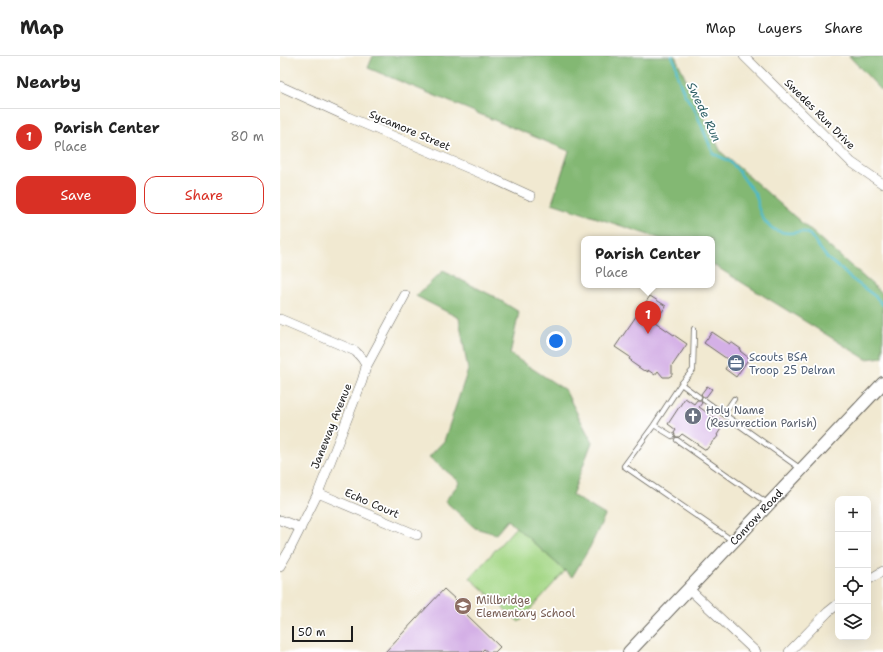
<!DOCTYPE html>
<html lang="en">
<head>
<meta charset="utf-8">
<style>
  :root { --surface:#fff; --page:#f2f2f2; --text:#222; --muted:#767676; --line:#e0e0e0; --accent:#d93025 }
  body { margin:0; font-family:"Shantell Sans",sans-serif; background:var(--page); color:var(--text) }
  .controls { position:absolute; right:12px; bottom:12px; display:grid; overflow:hidden; border-radius:8px; box-shadow:0 4px 16px #0002 }
  .controls button { width:36px; height:36px; display:grid; place-items:center; padding:0; border:0; border-bottom:1px solid var(--line); background:var(--surface); color:var(--text); font:20px sans-serif }
  .scale { position:absolute; left:12px; bottom:10px; width:61px; box-sizing:border-box; padding-left:4px; border:2px solid #1c1c1c; border-top:0; font-size:11px; line-height:14px; white-space:nowrap; color:#1c1c1c; -webkit-text-stroke:3px #fff; paint-order:stroke }
  .you { position:absolute; left:276px; top:285px; width:14px; height:14px; margin:-10px; border:3px solid #fff; border-radius:50%; background:#1a73e8; box-shadow:0 0 0 6px #1a73e833 }
  .badge { display:grid; place-items:center; width:26px; height:26px; border-radius:50%; background:var(--accent); color:#fff; font-size:13px; font-weight:700 }
  .pin { position:absolute; translate:-50% -33px; filter:drop-shadow(0 1px 2px #0008) }
  .pin::after { content:''; position:absolute; top:21px; width:14px; height:12px; background:inherit; clip-path:polygon(0 0,100% 0,50% 100%) }
  .popup { position:absolute; left:301px; top:180px; width:134px; height:52px; box-sizing:border-box; display:grid; place-content:center; border-radius:8px; background:var(--surface); filter:drop-shadow(0 1px 3px #0005); font-size:13px; white-space:nowrap; color:var(--muted) }
  .popup b { font-size:15px; color:var(--text) }
  .popup::after { content:''; position:absolute; left:50%; top:100%; margin-left:-8px; border:8px solid transparent; border-top-color:var(--surface) }
  .list { margin:0; padding:0; list-style:none }
  h2 { display:flex; justify-content:space-between; align-items:center; height:52px; margin:0; padding:0 16px; font-size:17px }
  h2 small { font-size:13px; font-weight:400; color:var(--muted) }
  .list li { display:grid; grid-template-columns:26px 1fr auto; gap:12px; align-items:center; box-sizing:border-box; height:56px; padding:0 16px; border-top:1px solid var(--line) }
  .list b { display:block; font-size:15px; white-space:nowrap }
  .list p { margin:0; font-size:13px; white-space:nowrap; color:var(--muted) }
  .list em { font-size:13px; font-style:normal; color:var(--muted) }
  .actions { display:flex; gap:8px; padding:12px 16px }
  .actions a { flex:1; padding:9px 0; border:1px solid var(--accent); border-radius:12px; text-align:center; font-size:14px; color:var(--accent) }
  .actions .main { background:var(--accent); color:#fff }
  .icon { flex:none; width:22px; height:22px; fill:none; stroke:currentColor; stroke-width:2; stroke-linecap:round; stroke-linejoin:round }
  .map { position:relative; flex:none; width:603px; height:596px; overflow:hidden }
  header { display:flex; align-items:center; gap:24px; box-sizing:border-box; height:56px; padding:0 20px; background:var(--surface); border-bottom:1px solid var(--line) }
  header strong { font-size:19px }
  nav { display:flex; gap:22px; margin-inline-start:auto; font-size:14px }
  main { display:flex }
  aside { flex:1; background:var(--surface) }
  .map>svg:first-child { display:block }
  .green { fill:#a4d786; stroke:#607a51 }
  .forest { fill:#83b873; stroke:#506a48 }
  .lines { fill:none; stroke-linecap:round; stroke-linejoin:round }
  .stream { stroke:#4dbac7; stroke-width:2.5 }
  .building { fill:#d4b0e6 }
  .lane-casing { stroke:#67645b; stroke-width:6 }
  .street-casing { stroke:#67645b; stroke-width:10 }
  .secondary-casing { stroke:#67645b; stroke-width:14 }
  .lane { stroke:#fff; stroke-width:4.5 }
  .street { stroke:#fff; stroke-width:9 }
  .secondary { stroke:#fff; stroke-width:12 }
  .labels { text-anchor:middle; stroke-width:3.5; stroke-linejoin:round; paint-order:stroke }
  .street-label { font-size:11px; fill:#1c1c1c; stroke:#fff }
  .service-label { font-size:11px; fill:#4e5e75; stroke:#fff; text-anchor:start }
  .worship-label { font-size:11px; fill:#5b616d; stroke:#fff; text-anchor:start }
  .education-label { font-size:11px; fill:#785e54; stroke:#fff; text-anchor:start }
  .water-label { font-size:12px; font-style:italic; fill:#326369; stroke:#fff }
</style>
</head>
<body>
<header>
<strong>Map</strong>
<nav><a>Map</a><a>Layers</a><a>Share</a></nav>
</header>
<main>
<aside>
<h2>Nearby<small></small></h2>
<ul class="list">
<li><span class="badge">1</span><div><b>Parish Center</b><p>Place</p></div><em>80 m</em></li>
</ul>
<div class="actions"><a class="main">Save</a><a>Share</a></div>
</aside>
<div class="map">
<svg width="603" height="596" viewBox="0 0 603 596">
  <rect width="100%" height="100%" fill="#fff"/>
  <filter id="ink" filterUnits="userSpaceOnUse"><feTurbulence type="fractalNoise" baseFrequency=".025" numOctaves="2"/><feDisplacementMap in="SourceGraphic" scale="8" xChannelSelector="R" yChannelSelector="G"/><feConvolveMatrix kernelMatrix="1 2 1 2 8 2 1 2 1" color-interpolation-filters="sRGB"/></filter>
  <filter id="wash" filterUnits="userSpaceOnUse"><feTurbulence type="fractalNoise" baseFrequency=".012" numOctaves="4" result="noise"/><feDisplacementMap in="SourceGraphic" scale="16" xChannelSelector="R" yChannelSelector="G"/><feGaussianBlur stdDeviation="0.9" result="paint"/><feColorMatrix in="noise" values="0 0 0 0 0 0 0 0 0 0 0 0 0 0 0 0 0 1.4 0 .05"/><feComposite in="paint" operator="in"/></filter>
  <g filter="url(#wash)">
    <rect width="100%" height="100%" fill="#f1e9d1"/>
    <path class="green" d="M 236,471 L 285,515 L 239,566 L 190,522 Z"/>
    <path class="forest" d="M 93,0 L 395,0 L 441,96 L 603,238 L 603,301 L 586,303 L 432,208 L 432,183 L 381,183 L 272,147 L 289,95 L 88,12 Z
      M 569,0 L 603,0 L 603,36 Z
      M 163,215 L 213,240 L 239,256 L 230,298 L 285,334 L 312,386 L 292,439 L 325,459 L 310,491 L 292,521 L 228,464 L 216,478 L 195,472 L 165,445 L 180,426 L 149,401 L 164,385 L 188,314 L 179,262 L 136,240 Z"/>
    <g class="lines">
      <path class="stream" d="M 392,0 L 395,6 L 398,22 L 405,39 L 415,54 L 433,97 C 437,100 442,101 447,104 C 456,109 461,119 467,127 C 470,132 475,136 477,142 C 478,145 478,148 478,151 C 480,157 484,165 489,170 C 494,174 502,177 509,177 C 517,177 522,173 530,179 L 548,203 L 561,213 L 569,221 L 596,241 L 603,249"/>
    </g>
    <g id="blocks">
      <path class="building" d="M 370,240 L 386,250 L 375,266 L 407,288 L 392,310 L 392,319 L 389,321 L 383,321 L 378,315 L 375,319 L 368,314 L 368,316 L 365,314 L 364,315 L 351,306 L 352,305 L 349,303 L 350,301 L 335,291 Z
        M 432,276 L 450,288 L 451,286 L 461,293 L 460,295 L 469,302 L 456,321 L 445,313 L 450,305 L 424,287 Z
        M 427,330 L 432,333 L 426,341 L 423,341 L 421,338 Z
        M 405,342 L 414,348 L 417,344 L 420,344 L 422,347 L 419,351 L 444,368 L 437,379 L 438,380 L 435,384 L 434,384 L 426,394 L 402,378 L 399,381 L 396,381 L 394,377 L 396,374 L 388,368 Z
        M 164,533 L 188,555 L 186,558 L 220,591 L 215,596 L 208,596 L 204,593 L 201,596 L 105,596 Z"/>
    </g>
  </g>
  <g filter="url(#ink)">
    <use href="#blocks" fill-opacity="0" stroke="#67645b" stroke-width="1"/>
    <g class="lines">
      <defs>
        <path id="lane" d="M 401,328 L 413,314 L 414,273
          M 424,344 L 521,413
          M 444,358 L 454,343
          M 374,369 L 344,410 L 453,485
          M 392,380 L 374,369 L 401,328 L 419,341
          M 397,384 L 487,447"/>
        <path id="street" d="M 464,0 L 571,106 L 603,128
          M 0,30 L 68,61 L 214,123 L 251,140
          M 0,263 L 75,295 C 80,300 85,304 86,311
          M 38,437 L 137,479
          M 0,464 L 21,472
          M 0,510 L 10,493 L 38,437 L 82,325 L 86,311 L 125,239
          M 588,524 L 603,515
          M 409,533 L 476,596
          M 509,596 L 548,556 L 558,548"/>
        <path id="secondary" d="M 349,596 L 603,327"/>
      </defs>
      <use href="#lane" class="lane-casing"/>
      <use href="#street" class="street-casing"/>
      <use href="#secondary" class="secondary-casing"/>
      <use href="#lane" class="lane"/>
      <use href="#street" class="street"/>
      <use href="#secondary" class="secondary"/>
    </g>
  </g>
  <defs>
    <symbol id="office-disc" viewBox="-11 -11 22 22"><circle r="9.5" fill="#5c6f8a" stroke="#fff"/><path d="M-6-3h4V-5.5h4V-3h4V5H-6ZM-1-4.5V-3h2v-1.5ZM-6 0V1H6V0Z" fill="#fff"/></symbol>
    <symbol id="church-disc" viewBox="-11 -11 22 22"><circle r="9.5" fill="#6b7280" stroke="#fff"/><path d="M-1.2-6h2.4v3.5h3.3v2.4h-3.3V6h-2.4V-.1h-3.3v-2.4h3.3Z" fill="#fff"/></symbol>
    <symbol id="school-disc" viewBox="-11 -11 22 22"><circle r="9.5" fill="#8d6e63" stroke="#fff"/><path d="M0-5L7-2L0 1L-7-2ZM-4 1L0 2.5L4 1V4Q0 6-4 4Z" fill="#fff"/></symbol>
  </defs>
  <g fill-rule="evenodd">
    <use href="#office-disc" x="446" y="297" width="20" height="20"/>
    <use href="#church-disc" x="403" y="350" width="20" height="20"/>
    <use href="#school-disc" x="173" y="540" width="20" height="20"/>
  </g>
  <g class="labels">
    <g class="street-label">
      <text transform="translate(540 58) rotate(45)" y="4">Swedes Run Drive</text>
      <text transform="translate(130 74) rotate(23)" y="4">Sycamore Street</text>
      <text transform="translate(51 370) rotate(-68)" y="4">Janeway Avenue</text>
      <text transform="translate(92 447) rotate(23)" y="4">Echo Court</text>
      <text transform="translate(476 461) rotate(-47)" y="4">Conrow Road</text>
    </g>
    <g class="service-label">
      <text x="469" y="305">Scouts BSA<tspan x="469" dy="13">Troop 25 Delran</tspan></text>
    </g>
    <g class="worship-label">
      <text x="426" y="358">Holy Name<tspan x="426" dy="13">(Resurrection Parish)</tspan></text>
    </g>
    <g class="education-label">
      <text x="196" y="548">Millbridge<tspan x="196" dy="13">Elementary School</tspan></text>
    </g>
    <g class="water-label">
      <text transform="translate(424 56) rotate(65)" y="4">Swede Run</text>
    </g>
  </g>
</svg>
<div class="controls">
<button>+</button>
<button>−</button>
<button><svg class="icon" aria-label="locate" viewBox="0 0 24 24"><circle cx="12" cy="12" r="6"/><path d="M12 2v4M12 18v4M2 12h4M18 12h4"/></svg></button>
<button><svg class="icon" aria-label="layers" viewBox="0 0 24 24"><path d="M12 4l9 5-9 5-9-5zM3 14l9 5 9-5"/></svg></button>
</div>
<div class="scale">50 m</div>
<div class="you"></div>
<div class="pin badge" style="left:368px;top:278px">1</div>
<div class="popup"><b>Parish Center</b>Place</div>
</div>
</main>
</body>
</html>
